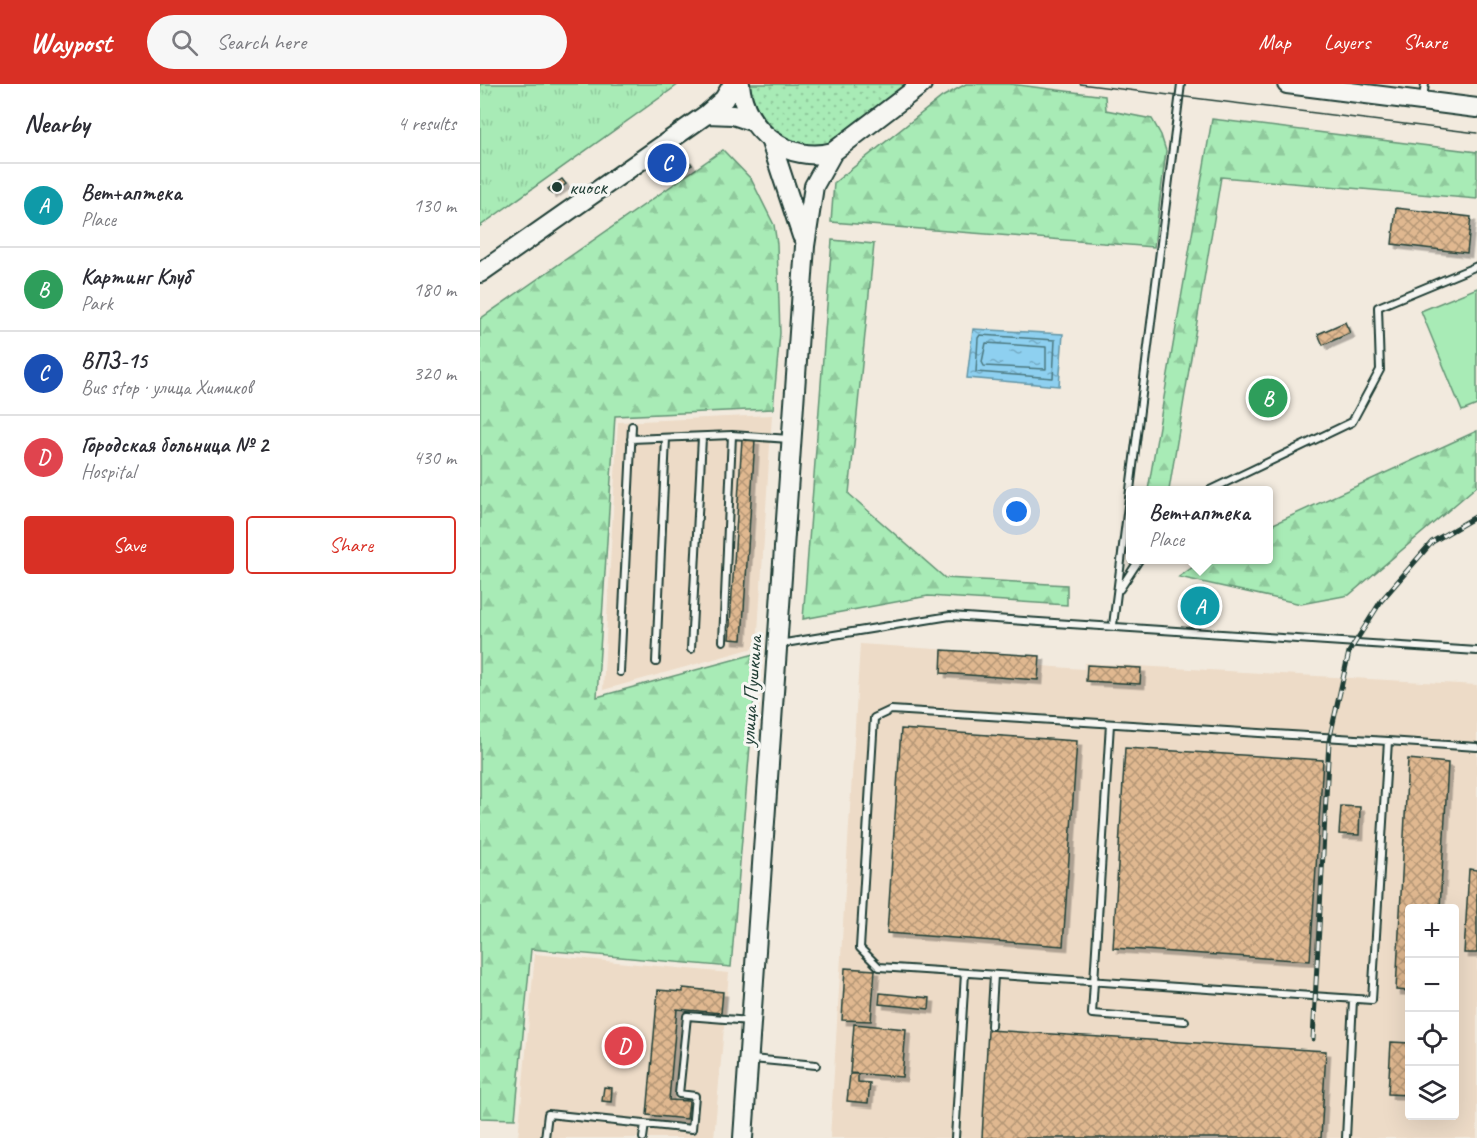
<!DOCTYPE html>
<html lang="en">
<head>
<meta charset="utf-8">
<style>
  :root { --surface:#fff; --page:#f7f7f7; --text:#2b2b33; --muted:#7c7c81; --line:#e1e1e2; --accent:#d93025 }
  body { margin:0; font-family:Caveat,sans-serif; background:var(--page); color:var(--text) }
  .controls { position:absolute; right:18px; bottom:18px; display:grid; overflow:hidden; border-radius:6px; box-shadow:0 6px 24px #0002 }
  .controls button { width:54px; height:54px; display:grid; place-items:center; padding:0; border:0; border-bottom:2px solid var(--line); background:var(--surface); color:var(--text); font:30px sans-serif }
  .you { position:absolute; left:537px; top:428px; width:21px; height:21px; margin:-15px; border:4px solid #fff; border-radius:50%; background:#1a73e8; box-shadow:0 0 0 9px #1a73e833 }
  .badge { display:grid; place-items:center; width:39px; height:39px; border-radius:50%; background:var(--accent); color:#fff; font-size:20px; font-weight:700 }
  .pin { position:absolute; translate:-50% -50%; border:3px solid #fff; box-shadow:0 2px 6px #0006 }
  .popup { position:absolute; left:646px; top:402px; width:147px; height:78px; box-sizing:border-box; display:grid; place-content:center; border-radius:6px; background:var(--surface); filter:drop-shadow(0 2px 4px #0005); font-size:20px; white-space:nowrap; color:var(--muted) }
  .popup b { font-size:22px; color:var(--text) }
  .popup::after { content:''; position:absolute; left:50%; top:100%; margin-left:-12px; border:12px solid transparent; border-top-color:var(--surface) }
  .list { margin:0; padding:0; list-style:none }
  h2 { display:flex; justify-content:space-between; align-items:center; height:78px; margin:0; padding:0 24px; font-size:26px }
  h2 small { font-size:20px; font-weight:400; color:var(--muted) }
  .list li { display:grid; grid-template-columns:39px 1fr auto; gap:18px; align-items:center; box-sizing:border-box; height:84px; padding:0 24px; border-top:2px solid var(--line) }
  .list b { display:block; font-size:22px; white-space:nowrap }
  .list p { margin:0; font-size:20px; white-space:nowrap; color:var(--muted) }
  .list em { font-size:20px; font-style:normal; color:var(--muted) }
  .actions { display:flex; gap:12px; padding:18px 24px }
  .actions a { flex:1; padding:14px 0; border:2px solid var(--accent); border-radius:6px; text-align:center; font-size:21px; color:var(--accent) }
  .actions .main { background:var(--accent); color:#fff }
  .icon { flex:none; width:33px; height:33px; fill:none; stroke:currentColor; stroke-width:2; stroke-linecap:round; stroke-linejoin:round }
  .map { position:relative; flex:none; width:997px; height:1054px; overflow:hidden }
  header { display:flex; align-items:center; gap:36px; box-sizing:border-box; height:84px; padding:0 30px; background:var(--accent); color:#fff }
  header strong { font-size:28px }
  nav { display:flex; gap:33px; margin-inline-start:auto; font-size:21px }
  .search { width:420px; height:54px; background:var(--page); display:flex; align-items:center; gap:15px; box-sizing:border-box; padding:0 21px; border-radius:33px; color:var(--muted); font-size:22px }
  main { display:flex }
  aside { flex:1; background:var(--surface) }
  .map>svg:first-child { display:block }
  .built { fill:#eddbc7; fill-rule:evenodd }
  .grass { fill:url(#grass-dots); stroke:#649475; stroke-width:1.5 }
  .forest { fill:url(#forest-firs); stroke:#649475; stroke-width:1.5 }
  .park { fill:url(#park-tufts); stroke:#649475; stroke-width:1.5 }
  .pitch { fill:#a8ebb6; stroke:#649475; stroke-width:1.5 }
  .water { fill:url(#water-ripples); stroke:#6295a5; stroke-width:1.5 }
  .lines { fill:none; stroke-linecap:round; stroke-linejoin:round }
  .shore { stroke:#4b787f; stroke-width:1.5 }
  .building { fill:url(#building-cross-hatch); stroke:#1f3d34; stroke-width:1.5; filter:url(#shadow) }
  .lane-casing { stroke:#1f3d34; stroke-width:10 }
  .secondary-casing { stroke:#1f3d34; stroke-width:22 }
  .lane { stroke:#f6f6f2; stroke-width:6 }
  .secondary { stroke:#f6f6f2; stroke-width:18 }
  .tram { stroke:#1f3d34; stroke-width:1.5 }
  .rail-casing { stroke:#1f3d34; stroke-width:5 }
  .rail { stroke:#f6f6f2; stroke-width:3; stroke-dasharray:9; stroke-linecap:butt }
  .poi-dot { fill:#1f3d34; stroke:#f6f6f2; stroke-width:2 }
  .labels { text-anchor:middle; stroke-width:6; stroke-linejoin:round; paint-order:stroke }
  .poi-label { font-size:21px; fill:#1f3d34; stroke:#f6f6f2; text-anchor:start }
  .street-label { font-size:21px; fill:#1f3d34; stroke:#f6f6f2 }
</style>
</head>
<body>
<header>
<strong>Waypost</strong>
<div class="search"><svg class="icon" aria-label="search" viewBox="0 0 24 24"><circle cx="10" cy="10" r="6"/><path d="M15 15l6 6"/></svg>Search here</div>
<nav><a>Map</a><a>Layers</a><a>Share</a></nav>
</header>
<main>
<aside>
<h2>Nearby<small>4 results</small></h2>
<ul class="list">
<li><span class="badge" style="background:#0f9aa8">A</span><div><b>Вет+аптека</b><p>Place</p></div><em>130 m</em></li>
<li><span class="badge" style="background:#2e9e5b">B</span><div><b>Картинг Клуб</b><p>Park</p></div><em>180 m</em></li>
<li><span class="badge" style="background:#1a4fb4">C</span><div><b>ВПЗ-15</b><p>Bus stop · улица Химиков</p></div><em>320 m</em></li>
<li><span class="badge" style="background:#e0444e">D</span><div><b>Городская больница № 2</b><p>Hospital</p></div><em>430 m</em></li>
</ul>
<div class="actions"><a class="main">Save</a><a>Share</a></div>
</aside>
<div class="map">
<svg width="997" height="1054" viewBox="0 0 997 1054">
  <defs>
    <pattern id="grass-dots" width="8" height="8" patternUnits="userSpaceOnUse" patternTransform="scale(1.5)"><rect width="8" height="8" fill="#a8ebb6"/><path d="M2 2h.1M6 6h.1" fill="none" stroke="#90ca9d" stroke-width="1.8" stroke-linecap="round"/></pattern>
    <pattern id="forest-firs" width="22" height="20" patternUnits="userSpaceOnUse" patternTransform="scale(1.5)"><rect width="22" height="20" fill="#a8ebb6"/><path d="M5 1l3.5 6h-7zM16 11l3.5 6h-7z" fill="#90ca9d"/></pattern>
    <pattern id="park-tufts" width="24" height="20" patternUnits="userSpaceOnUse" patternTransform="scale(1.5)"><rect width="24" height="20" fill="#a8ebb6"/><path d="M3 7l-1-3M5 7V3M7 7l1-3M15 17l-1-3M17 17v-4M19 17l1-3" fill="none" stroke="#90ca9d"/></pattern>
    <pattern id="water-ripples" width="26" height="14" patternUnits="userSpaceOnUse" patternTransform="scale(1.5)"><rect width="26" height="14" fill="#8ed0f0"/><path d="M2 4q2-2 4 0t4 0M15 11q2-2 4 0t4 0" fill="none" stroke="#73aac3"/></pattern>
    <pattern id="building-cross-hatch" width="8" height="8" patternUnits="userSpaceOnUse" patternTransform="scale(1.5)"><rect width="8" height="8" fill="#e0b890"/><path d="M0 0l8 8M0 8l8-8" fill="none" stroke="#b59776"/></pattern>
    <filter id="shadow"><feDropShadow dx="4.5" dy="4.5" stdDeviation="0" flood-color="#0004"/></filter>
  </defs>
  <rect width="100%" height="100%" fill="#f2eade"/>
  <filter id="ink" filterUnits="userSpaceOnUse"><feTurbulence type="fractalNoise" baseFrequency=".0167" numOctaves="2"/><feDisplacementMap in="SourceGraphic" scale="12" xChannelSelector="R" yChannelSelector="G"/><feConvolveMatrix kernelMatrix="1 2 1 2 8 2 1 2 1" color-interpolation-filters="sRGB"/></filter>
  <g filter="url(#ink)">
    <path class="built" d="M 292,331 L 277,563 L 123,606 L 138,338 Z
      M 380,560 L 560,572 L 561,582 L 604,585 L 605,579 L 997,601 L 997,1054 L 350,1054 ZM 930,824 L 974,824 L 974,1032 L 930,1032 Z
      M 55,870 L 249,889 L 234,1054 L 38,1054 Z"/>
    <path class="grass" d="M 270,0 L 427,0 C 410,13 352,62 335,64 C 322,65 307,54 297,47 C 282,36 272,18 270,0 Z"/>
    <path class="forest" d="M 486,0 L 530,0 L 625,12 L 626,26 L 672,35 L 681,51 L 686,67 L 674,163 L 351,138 L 354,99 L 462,13 Z
      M 732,35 L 997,68 L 997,115 L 741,93 L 689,406 L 668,406 Z
      M 243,66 L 271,95 L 294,141 L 297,160 L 300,249 L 293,325 L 135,332 L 117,613 L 278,569 L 251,883 L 51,865 L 35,1035 L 0,1034 L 0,235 Z
      M 352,156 L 394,160 L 369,410 L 465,494 L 587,501 L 587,521 L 448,512 L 323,535 Z
      M 997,347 L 997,402 L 869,511 L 821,520 L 699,493 L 723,476 L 789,476 L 789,442 Z"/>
    <path class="park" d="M 0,0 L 199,0 L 0,142 Z"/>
    <path class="pitch" d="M 997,204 L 997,321 L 982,327 L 941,227 Z"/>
    <path class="water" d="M 493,245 L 583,250 L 579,302 L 487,294 Z"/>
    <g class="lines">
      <path class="shore" d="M 500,251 L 575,256 L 573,294 L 496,288 L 498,254 Z
        M 506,259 L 566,263 L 566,285 L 504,282 L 502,278 Z"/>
    </g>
    <path class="building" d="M 207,74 L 212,81 L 201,87 L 197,80 Z
      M 82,95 L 86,100 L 72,110 L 68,105 Z
      M 916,124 L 991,133 L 987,169 L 912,160 Z
      M 865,238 L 870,249 L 843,261 L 838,250 Z
      M 262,355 L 275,356 L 262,556 L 249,555 Z
      M 710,516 L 730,517 L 730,529 L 710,527 Z
      M 462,566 L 560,572 L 558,596 L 461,589 Z
      M 607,581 L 661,584 L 660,600 L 606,597 Z
      M 421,645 L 597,657 L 583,862 L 407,849 Z
      M 645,664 L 843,676 L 830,877 L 633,864 Z
      M 928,675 L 968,679 L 960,824 L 930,824 L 930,907 L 916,906 Z
      M 861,722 L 880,723 L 879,751 L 859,750 Z
      M 989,785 L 997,786 L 997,869 L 984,869 Z
      M 365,884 L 395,886 L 391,937 L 362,936 Z
      M 203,904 L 243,908 L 241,929 L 197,925 L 189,1016 L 209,1017 L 207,1035 L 167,1031 L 178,906 L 203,908 Z
      M 400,909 L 450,914 L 449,925 L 399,920 Z
      M 374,940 L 426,945 L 422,993 L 370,989 Z
      M 508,946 L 846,967 L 841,1054 L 502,1054 Z
      M 911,958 L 930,959 L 929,1011 L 908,1010 Z
      M 370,990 L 378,990 L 378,998 L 390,999 L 388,1019 L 367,1017 Z
      M 124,1003 L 132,1004 L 131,1018 L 122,1017 Z"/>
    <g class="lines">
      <defs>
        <path id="lane" d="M 943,14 L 945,0
          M 151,355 L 252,351 L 309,355
          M 730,406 L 872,338 L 900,286 L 898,223 L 997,182
          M 640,505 L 659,476
          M 633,541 L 701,0
          M 243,557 L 252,351
          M 299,560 L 470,532 L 997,567
          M 211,565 L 222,353
          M 176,578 L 186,354
          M 140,588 L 152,342
          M 411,626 L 908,657 L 892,916 L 399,883 L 380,864 L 394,634 Z
          M 630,640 L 612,930 L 705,937
          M 908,657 L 997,663
          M 511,942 L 514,891
          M 272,975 L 336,981
          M 65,1054 L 68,1030 L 212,1045 L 215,1012 L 199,1010 L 207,932 L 270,937
          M 163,1054 L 165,1040
          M 475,1054 L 485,889
          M 866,1054 L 873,916"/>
        <path id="secondary" d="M 260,0 C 264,47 309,80 353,68 L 442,0
          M 807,0 L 997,24
          M 227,30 L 253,31 L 274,38
          M 290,55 L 322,152
          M 0,189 L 227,30 L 244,15 L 253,0
          M 263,1054 L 325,162 L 334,102 L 353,68"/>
      </defs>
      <use href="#lane" class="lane-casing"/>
      <use href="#secondary" class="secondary-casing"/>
      <use href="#lane" class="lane"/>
      <use href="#secondary" class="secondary"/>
      <path class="tram" d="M 600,0 L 997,49"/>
      <defs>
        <path id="rail" d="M 833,955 L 849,657 L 869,568 L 901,517 L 952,458 L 997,432"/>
      </defs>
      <use href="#rail" class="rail-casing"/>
      <use href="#rail" class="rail"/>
    </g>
  </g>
  <circle class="poi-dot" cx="77" cy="103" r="6"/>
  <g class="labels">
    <g class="poi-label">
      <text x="89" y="110">киоск</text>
    </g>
    <g class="street-label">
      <text transform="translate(271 607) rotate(-86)" y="7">улица Пушкина</text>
    </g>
  </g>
</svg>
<div class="controls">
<button>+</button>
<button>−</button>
<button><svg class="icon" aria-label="locate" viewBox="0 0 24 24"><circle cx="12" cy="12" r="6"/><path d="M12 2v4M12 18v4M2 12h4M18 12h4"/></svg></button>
<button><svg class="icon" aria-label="layers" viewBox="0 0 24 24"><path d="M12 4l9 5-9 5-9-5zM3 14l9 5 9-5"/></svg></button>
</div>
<div class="you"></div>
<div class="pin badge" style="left:720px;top:522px;background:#0f9aa8">A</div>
<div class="popup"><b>Вет+аптека</b>Place</div>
<div class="pin badge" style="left:788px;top:314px;background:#2e9e5b">B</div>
<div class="pin badge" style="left:187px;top:79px;background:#1a4fb4">C</div>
<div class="pin badge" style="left:144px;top:962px;background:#e0444e">D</div>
</div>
</main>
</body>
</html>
